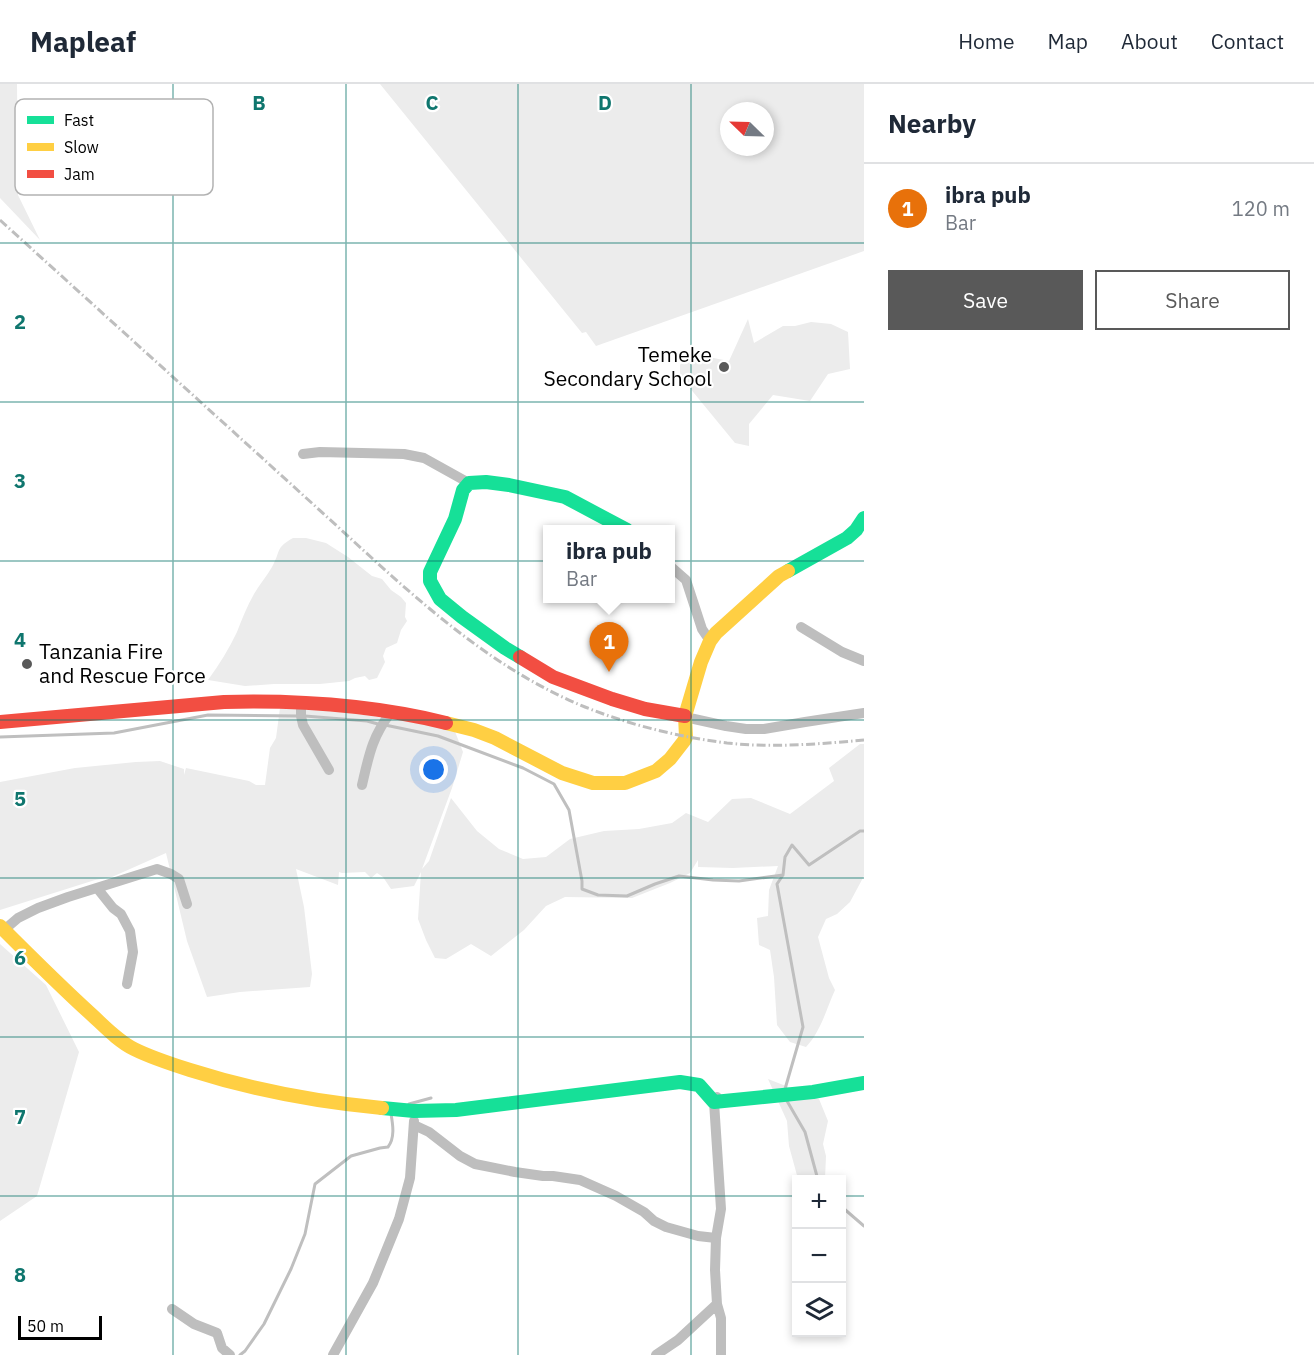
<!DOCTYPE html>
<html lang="en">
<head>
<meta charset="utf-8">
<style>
  :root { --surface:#fff; --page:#f6f6f7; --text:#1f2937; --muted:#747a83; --line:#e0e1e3; --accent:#595959 }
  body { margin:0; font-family:"IBM Plex Sans",sans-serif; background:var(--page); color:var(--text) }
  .controls { position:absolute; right:18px; bottom:18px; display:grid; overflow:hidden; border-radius:0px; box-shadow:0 3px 9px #0003 }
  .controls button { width:54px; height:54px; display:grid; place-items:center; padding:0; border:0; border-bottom:2px solid var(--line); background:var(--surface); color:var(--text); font:30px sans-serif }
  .compass { position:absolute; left:720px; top:18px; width:54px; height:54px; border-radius:50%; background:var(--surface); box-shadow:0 3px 9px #0003; rotate:293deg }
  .scale { position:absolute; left:18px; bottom:15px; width:84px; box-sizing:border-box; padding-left:6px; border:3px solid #000; border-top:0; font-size:16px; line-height:21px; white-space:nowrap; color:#000; -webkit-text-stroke:4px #fff; paint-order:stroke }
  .you { position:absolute; left:434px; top:686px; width:21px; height:21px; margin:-15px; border:4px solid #fff; border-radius:50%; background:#1a73e8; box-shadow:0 0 0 9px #1a73e833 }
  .badge { display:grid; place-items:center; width:39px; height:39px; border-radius:50%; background:var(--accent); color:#fff; font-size:20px; font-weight:700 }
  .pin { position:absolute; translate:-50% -50px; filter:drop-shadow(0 2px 3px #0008) }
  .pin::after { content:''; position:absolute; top:32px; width:21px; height:18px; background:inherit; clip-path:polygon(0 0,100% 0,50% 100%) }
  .popup { position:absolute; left:543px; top:441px; width:132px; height:78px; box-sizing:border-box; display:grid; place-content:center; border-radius:0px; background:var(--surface); filter:drop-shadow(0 2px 4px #0005); font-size:20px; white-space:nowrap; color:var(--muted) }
  .popup b { font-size:22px; color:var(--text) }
  .popup::after { content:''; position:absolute; left:50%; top:100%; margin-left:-12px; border:12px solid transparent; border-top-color:var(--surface) }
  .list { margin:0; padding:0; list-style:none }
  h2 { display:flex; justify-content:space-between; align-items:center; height:78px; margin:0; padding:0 24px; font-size:26px }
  h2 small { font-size:20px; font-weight:400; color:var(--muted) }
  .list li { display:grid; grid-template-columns:39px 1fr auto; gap:18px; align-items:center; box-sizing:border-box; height:90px; padding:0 24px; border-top:2px solid var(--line) }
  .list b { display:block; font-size:22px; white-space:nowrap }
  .list p { margin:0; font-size:20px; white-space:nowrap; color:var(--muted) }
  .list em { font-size:20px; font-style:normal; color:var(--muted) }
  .actions { display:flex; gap:12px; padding:18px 24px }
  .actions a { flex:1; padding:14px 0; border:2px solid var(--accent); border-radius:0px; text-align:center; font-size:21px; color:var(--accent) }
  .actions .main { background:var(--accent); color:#fff }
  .icon { flex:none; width:33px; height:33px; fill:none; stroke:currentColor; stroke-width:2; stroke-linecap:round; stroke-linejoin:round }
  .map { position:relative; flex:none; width:864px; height:1271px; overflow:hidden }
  header { display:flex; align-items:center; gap:36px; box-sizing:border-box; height:84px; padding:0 30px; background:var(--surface); border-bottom:2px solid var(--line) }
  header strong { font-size:28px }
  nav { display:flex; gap:33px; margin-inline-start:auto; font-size:21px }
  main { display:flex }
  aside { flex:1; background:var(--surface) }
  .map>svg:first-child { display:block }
  .green { fill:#ececec; fill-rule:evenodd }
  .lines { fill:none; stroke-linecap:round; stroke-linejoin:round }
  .stream { stroke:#bfbfbf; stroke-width:3 }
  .street { stroke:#bebebe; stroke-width:10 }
  .fast { stroke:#16e098; stroke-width:14 }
  .slow { stroke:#ffcf43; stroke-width:14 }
  .jam { stroke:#f24e42; stroke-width:14 }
  .rail { stroke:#bebebe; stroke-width:3; stroke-dasharray:9 3 1.5 3; stroke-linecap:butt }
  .grid { fill:none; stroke:#0f766e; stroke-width:1.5; stroke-opacity:0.55 }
  .poi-dot { fill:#595959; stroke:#fff; stroke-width:2 }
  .labels { text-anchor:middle; stroke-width:4.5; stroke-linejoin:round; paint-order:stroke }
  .poi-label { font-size:21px; fill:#000; stroke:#fff; text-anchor:end }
  .key { fill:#fff; stroke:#b2b2b2; stroke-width:1.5 }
  .key-label { font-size:16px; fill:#000 }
  .grid-label { font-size:20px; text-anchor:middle; font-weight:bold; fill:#0f766e; stroke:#fff; stroke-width:4.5; stroke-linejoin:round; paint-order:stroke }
</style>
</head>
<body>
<header>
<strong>Mapleaf</strong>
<nav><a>Home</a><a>Map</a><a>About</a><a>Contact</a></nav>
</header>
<main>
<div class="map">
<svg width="864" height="1271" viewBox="0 0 864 1271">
  <rect width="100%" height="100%" fill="#fff"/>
  <path class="green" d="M 0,0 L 17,0 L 18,111 L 40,156 L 0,114 Z
    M 380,0 L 864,0 L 864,167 L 596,262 L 586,248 L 582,249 ZM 729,27 L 765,27 L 765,63 L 729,63 Z
    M 748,235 L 754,259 L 783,242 L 795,242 L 811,238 L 831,240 L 848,248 L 850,285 L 828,290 L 810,317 L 773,311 L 749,340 L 749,362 L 735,359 L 680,292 L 680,281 L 685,272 L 693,270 L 729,277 Z
    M 293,454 L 306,454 L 326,459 L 348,473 L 372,492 L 382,495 L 391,506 L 401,513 L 406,519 L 405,533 L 407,537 L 401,546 L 397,559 L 386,564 L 383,572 L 385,578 L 377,594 L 369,596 L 365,592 L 355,594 L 349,597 L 320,600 L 274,600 L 245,602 L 208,596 C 219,581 229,565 237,548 C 242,535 247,522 254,510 C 259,501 267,492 272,483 C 281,467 275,464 293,454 Z
    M 280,624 C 339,625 396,636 454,645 L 463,668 L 452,704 L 422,785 L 429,777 L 451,714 L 477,747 L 499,765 L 523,775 L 546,773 L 570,755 L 604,747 L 639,745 L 672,739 L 686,729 L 708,738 L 732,715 L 751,714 L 790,730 L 834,697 L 829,684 L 860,660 L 864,660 L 864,792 L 850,818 L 837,830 L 826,835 L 818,853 L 829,894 L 835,906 C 826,926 821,947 806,963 L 790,958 L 777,941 L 774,893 L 770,866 L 759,861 L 757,834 L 768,832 L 769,806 L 778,782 L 733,784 L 698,783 L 698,776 L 690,789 L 670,799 L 632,814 L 565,813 L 546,822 L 524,846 L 491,872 L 471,860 L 446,875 L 435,874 L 426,856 L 418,835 L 421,788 L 414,802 L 391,805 L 383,793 L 377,789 L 371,794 L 365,788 L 342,789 L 339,788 L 338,801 L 296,785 L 304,823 L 312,890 L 310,903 L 240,908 L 207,913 L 187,857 L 166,769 L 112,793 L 95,796 L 0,826 L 0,698 L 75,684 L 136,678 L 160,677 L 184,685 L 184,691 L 186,684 L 249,697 L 256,701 L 265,701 L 270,664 L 276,654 Z
    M 0,860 L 46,901 L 79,968 L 37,1112 L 0,1137 Z
    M 768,995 L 819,1015 L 828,1037 L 823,1060 L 826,1072 L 825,1095 L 798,1095 L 789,1062 L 787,1037 Z"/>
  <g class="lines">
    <path class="stream" d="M 305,632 L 367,637 L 378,640
      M 385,641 L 438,652 L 523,684 L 554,700 L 569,726 L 582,797 L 582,805 L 598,811 L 627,812 L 655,800 L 679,792 L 713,796 L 739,797 L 783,791
      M 0,653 L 114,649 L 208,631 L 298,632
      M 785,1005 L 803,943 L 777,800 L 783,791 L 785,773 L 792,761 L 809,781 L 860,747 L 864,747
      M 787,1017 L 805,1048 L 818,1096
      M 409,1020 L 431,1014
      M 842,1123 L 864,1142
      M 240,1271 L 245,1267 L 264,1240 L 291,1185 L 305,1150 L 315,1100 L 351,1072 L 380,1064 L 388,1063 C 395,1054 393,1041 391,1030"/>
    <path class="street" d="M 303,370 L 320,368 L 404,370 L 424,374 L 469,399
      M 670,482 L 686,496 L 702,545 L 710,557
      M 801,543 L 842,568 L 864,577
      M 301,618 L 301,632 L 303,641 L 329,686
      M 685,633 L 726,642 L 746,645 L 764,645 L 805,638 L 864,629
      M 362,701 C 369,671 372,653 391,628
      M 97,804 L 113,824 L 121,830 L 130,847 L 133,868 L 127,900
      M 4,846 L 18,834 L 38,824 L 68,813 L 157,785 L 171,790 L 179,795 L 187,820
      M 717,1013 L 714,1018 L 721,1125 L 716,1154 L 715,1186 L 717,1220 L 721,1234 L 721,1271
      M 414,1041 L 429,1048 L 460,1072 L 475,1080 L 515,1088 L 543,1092 L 553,1092 L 580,1096 L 616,1112 L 644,1128 L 654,1137 L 666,1143 L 698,1152 L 716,1154
      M 172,1225 L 194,1240 L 217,1249 L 222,1264 L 230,1271
      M 333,1271 L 373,1199 L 399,1135 L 410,1094 L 414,1037
      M 656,1271 L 678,1256 L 717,1220"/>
    <path class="fast" d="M 788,487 L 847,454 L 856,446 L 864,434
      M 520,573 L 505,564 L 462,533 L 440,515 L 430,497 L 430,488 L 455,435 L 463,406 L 469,399 L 486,398 L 509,401 L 565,413 L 627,446
      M 382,1024 L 414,1027 L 456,1026 L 680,998 L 699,1001 L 714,1018 L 813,1008 L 864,999"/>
    <path class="slow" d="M 446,639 L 474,646 L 495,654 L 562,689 L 593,699 L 625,699 L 656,687 L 670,675 L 684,657 L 686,653 L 685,632 L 701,578 L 710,557 L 716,549 L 779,492 L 788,487
      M 0,842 C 30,872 60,902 92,931 C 105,943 118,957 134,965 C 152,974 171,980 190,986 C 253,1006 317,1018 382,1024"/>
    <path class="jam" d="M 520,573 L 553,593 L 612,615 L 645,625 L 685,632
      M 0,638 L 224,618 C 299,616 373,621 446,639"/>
    <path class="rail" d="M 0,136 C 101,228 203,320 304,412 C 391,490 475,578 585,623 C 630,641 679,653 727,659 C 772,664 819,660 864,656"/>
  </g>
  <path class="grid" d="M 173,0 L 173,1271M 346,0 L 346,1271M 518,0 L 518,1271M 691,0 L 691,1271M 0,159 L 864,159M 0,318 L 864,318M 0,477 L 864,477M 0,636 L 864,636M 0,794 L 864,794M 0,953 L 864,953M 0,1112 L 796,1112M 842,1112 L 864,1112"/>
  <g class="poi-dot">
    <circle cx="724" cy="283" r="6"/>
    <circle cx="27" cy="580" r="6"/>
  </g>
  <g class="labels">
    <g class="poi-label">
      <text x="712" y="278">Temeke<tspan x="712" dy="24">Secondary School</tspan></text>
      <text x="39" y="575" text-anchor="start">Tanzania Fire<tspan x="39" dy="24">and Rescue Force</tspan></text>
    </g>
  </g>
  <rect x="15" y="15" width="198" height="96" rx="9" class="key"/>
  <rect x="27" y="32" width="27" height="8" fill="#16e098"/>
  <rect x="27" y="59" width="27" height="8" fill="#ffcf43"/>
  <rect x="27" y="86" width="27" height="8" fill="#f24e42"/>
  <g class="key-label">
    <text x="64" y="42">Fast</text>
    <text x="64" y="69">Slow</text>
    <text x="64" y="96">Jam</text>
  </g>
  <g class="grid-label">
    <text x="259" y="26">B</text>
    <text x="432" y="26">C</text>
    <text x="605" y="26">D</text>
    <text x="20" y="245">2</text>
    <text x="20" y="404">3</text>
    <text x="20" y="563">4</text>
    <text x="20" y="722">5</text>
    <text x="20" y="881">6</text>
    <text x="20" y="1040">7</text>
    <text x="20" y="1198">8</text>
  </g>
</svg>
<div class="controls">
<button>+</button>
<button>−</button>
<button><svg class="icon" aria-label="layers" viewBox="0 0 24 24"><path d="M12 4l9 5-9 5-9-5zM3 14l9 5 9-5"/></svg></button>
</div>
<svg class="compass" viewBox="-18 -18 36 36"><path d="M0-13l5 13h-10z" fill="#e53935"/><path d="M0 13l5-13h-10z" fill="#747a83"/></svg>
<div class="scale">50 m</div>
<div class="you"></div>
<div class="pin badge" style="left:609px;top:588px;background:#e8710a">1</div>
<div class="popup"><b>ibra pub</b>Bar</div>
</div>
<aside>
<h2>Nearby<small></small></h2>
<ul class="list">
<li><span class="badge" style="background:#e8710a">1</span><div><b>ibra pub</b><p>Bar</p></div><em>120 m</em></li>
</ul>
<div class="actions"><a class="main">Save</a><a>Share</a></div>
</aside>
</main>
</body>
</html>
